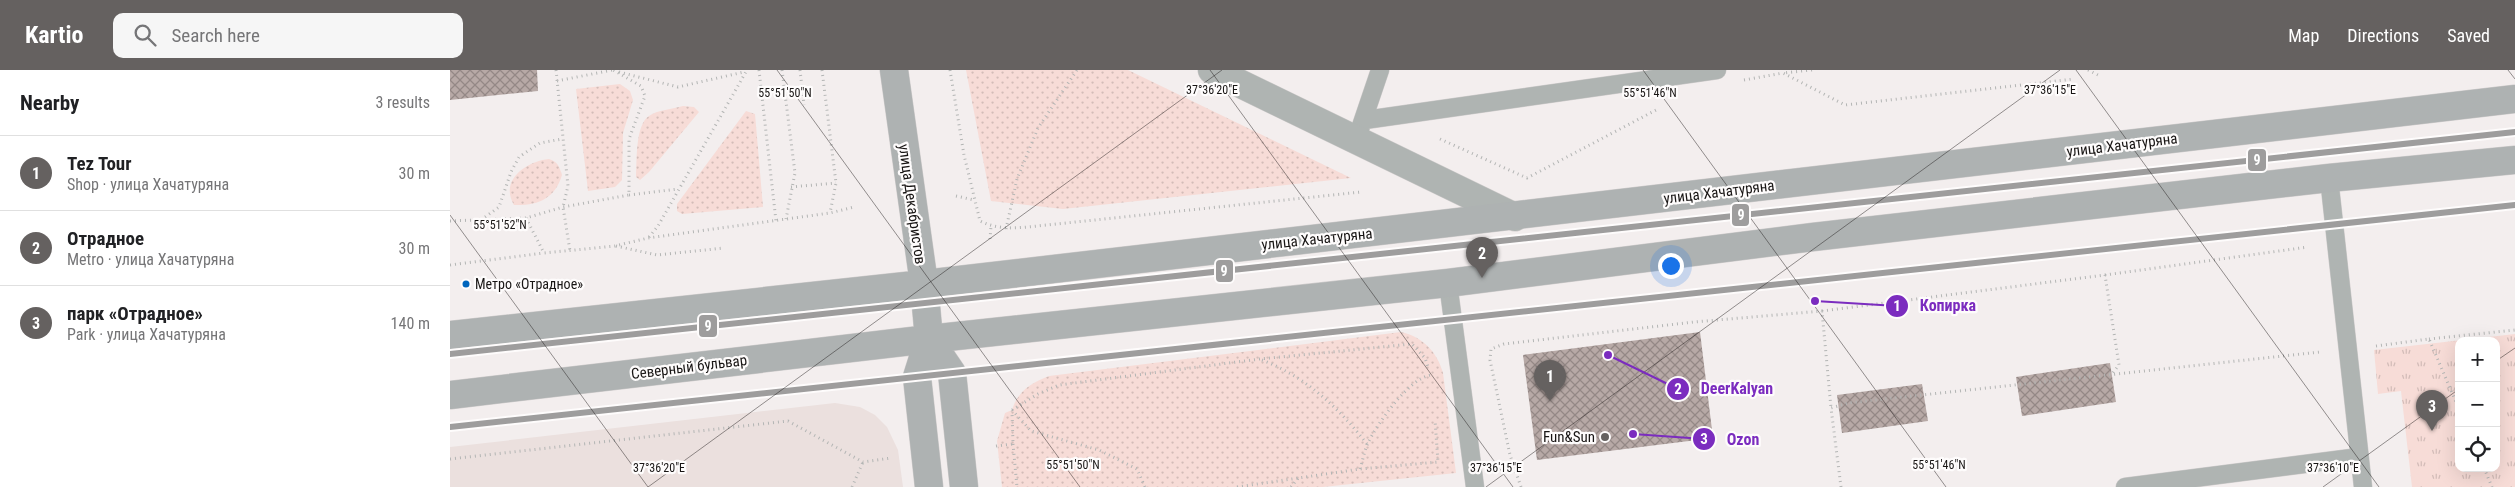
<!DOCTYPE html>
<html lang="en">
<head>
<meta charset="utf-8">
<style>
  :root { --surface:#fff; --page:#f6f6f6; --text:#202124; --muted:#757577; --line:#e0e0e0; --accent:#656160 }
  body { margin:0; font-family:"Roboto Condensed",sans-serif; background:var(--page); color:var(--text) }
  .controls { position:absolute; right:15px; bottom:15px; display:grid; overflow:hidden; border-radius:10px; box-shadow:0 5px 20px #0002 }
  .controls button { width:45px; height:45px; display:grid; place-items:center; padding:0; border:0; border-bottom:1px solid var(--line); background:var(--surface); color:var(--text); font:25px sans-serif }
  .you { position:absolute; left:1220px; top:195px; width:18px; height:18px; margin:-12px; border:4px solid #fff; border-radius:50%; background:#1a73e8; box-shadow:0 0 0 8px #1a73e833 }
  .badge { display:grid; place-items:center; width:32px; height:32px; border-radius:50%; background:var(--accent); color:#fff; font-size:16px; font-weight:700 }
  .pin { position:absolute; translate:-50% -41px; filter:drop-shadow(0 1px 2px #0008) }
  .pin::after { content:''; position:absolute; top:26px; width:18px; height:15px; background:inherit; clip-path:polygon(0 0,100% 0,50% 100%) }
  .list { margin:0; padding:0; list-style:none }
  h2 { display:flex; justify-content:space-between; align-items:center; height:65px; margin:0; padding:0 20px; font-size:21px }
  h2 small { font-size:16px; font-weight:400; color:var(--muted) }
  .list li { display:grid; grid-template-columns:32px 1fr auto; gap:15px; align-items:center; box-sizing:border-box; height:75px; padding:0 20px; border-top:1px solid var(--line) }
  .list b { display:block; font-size:19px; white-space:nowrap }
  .list p { margin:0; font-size:16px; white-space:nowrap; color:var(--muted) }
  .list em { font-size:16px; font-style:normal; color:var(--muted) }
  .icon { flex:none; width:28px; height:28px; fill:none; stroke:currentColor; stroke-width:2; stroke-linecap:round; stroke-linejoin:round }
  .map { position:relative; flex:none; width:2065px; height:417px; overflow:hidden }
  header { display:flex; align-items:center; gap:30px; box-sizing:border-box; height:70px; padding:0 25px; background:var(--accent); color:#fff }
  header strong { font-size:24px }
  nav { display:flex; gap:28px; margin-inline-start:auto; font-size:18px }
  .search { width:350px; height:45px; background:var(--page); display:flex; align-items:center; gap:12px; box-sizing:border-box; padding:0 18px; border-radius:10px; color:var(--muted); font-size:19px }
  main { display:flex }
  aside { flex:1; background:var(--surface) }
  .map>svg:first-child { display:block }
  .built { fill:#ebe0de }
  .grass { fill:url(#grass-dots) }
  .park { fill:url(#park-tufts); fill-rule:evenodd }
  .building { fill:url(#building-cross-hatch) }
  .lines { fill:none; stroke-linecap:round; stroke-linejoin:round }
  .service-casing { stroke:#cfcccc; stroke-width:19 }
  .tertiary-casing { stroke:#cfcccc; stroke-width:29 }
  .secondary-casing { stroke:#cfcccc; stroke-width:29 }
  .path { stroke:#b3b5b4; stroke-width:3; stroke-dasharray:1 4; stroke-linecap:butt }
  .service { stroke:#afb4b2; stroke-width:18 }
  .tertiary { stroke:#afb4b2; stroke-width:28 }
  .secondary { stroke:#aeb2b2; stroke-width:28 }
  .metro-1-casing { stroke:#fefcfc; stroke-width:10 }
  .metro-1 { stroke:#9e9d9d; stroke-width:6 }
  .ticks { fill:none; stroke:#181514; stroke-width:1; stroke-opacity:0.45 }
  .bus-dot { fill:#0065bd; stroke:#fefcfc; stroke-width:2 }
  .poi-dot { fill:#656160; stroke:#fefcfc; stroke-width:2 }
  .labels { text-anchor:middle; stroke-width:4.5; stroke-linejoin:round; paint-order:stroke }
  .bus-label { font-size:14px; fill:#181514; stroke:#fefcfc; text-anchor:start }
  .street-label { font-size:15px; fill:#181514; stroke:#fefcfc }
  .poi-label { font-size:15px; fill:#181514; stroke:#fefcfc; text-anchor:end }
  .ticks-label { font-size:12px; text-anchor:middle; fill:#181514; stroke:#fefcfc; stroke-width:4.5; stroke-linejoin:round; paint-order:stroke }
  .leader { fill:none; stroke:#7b2cbf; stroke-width:2 }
  .callout-dot { fill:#7b2cbf; stroke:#fefcfc; stroke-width:2 }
  .mark-label { font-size:15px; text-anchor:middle; font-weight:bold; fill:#fff }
  .callout-label { font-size:16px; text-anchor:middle; font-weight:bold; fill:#7b2cbf; stroke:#fefcfc; stroke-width:4.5; stroke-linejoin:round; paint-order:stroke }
  .line-badge { stroke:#fefcfc; stroke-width:2 }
  .badge-label { font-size:14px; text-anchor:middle; font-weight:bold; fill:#fff }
</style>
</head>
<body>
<header>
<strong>Kartio</strong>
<div class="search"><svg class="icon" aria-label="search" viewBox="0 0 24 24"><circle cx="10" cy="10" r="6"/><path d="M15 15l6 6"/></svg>Search here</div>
<nav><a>Map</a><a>Directions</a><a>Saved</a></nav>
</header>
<main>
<aside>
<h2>Nearby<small>3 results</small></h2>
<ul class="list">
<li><span class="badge">1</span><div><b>Tez Tour</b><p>Shop · улица Хачатуряна</p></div><em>30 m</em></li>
<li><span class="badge">2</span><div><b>Отрадное</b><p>Metro · улица Хачатуряна</p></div><em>30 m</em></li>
<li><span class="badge">3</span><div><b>парк «Отрадное»</b><p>Park · улица Хачатуряна</p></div><em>140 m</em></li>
</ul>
</aside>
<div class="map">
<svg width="2065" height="417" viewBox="0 0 2065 417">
  <defs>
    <pattern id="grass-dots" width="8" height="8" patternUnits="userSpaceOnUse" patternTransform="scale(1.25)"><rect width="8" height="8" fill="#f7dcd7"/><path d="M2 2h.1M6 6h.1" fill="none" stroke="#d3bcb8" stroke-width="1.8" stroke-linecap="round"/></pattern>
    <pattern id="park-tufts" width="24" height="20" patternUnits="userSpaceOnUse" patternTransform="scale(1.25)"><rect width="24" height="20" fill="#f7dcd7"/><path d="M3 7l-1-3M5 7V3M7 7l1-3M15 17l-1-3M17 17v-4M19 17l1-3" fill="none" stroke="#d3bcb8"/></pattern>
    <pattern id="building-cross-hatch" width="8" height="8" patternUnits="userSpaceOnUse" patternTransform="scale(1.25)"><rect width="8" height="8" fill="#b7a9a6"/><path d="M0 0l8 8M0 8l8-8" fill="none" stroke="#948886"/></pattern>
  </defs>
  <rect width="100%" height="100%" fill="#f3eeee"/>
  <path class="built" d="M 385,333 L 410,337 L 425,345 L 437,357 L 448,380 L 453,417 L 0,417 L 0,377 Z"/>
  <path class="grass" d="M 516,0 L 678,0 L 901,108 L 613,139 L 541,131 Z
    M 170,14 L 180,21 L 183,30 L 173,63 L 172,110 L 165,117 L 138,121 L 126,19 Z
    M 233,36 L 244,37 L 249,42 L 199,102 L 190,110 L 186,107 C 187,92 185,55 199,46 C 207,40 223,39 233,36 Z
    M 296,41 L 305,44 L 313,137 L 232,144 L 227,141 L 227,134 Z
    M 99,89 C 108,92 109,96 112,105 C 105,129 87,136 64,135 C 49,110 77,91 99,89 Z
    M 951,262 C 973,267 987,282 993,303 L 1006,403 L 873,417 L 552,417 L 547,371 L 555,343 L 562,340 C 568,321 581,313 599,306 Z"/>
  <path class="park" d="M 2065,264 L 2065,417 L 1962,417 L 1951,321 L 1928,324 L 1924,280 ZM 2009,271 L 2046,271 L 2046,398 L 2009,398 Z"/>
  <path class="building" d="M 0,0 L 87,0 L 88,21 L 0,30 Z
    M 1250,262 L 1263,368 L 1087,390 L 1073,285 Z
    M 1660,293 L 1666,332 L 1572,346 L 1566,307 Z
    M 1472,314 L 1478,351 L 1392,363 L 1387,325 Z"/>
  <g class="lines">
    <defs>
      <path id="service" d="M 915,50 L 1267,0
        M 910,59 L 930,0
        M 1879,108 L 1913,417
        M 998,213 L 1025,417
        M 1675,417 L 1909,387"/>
      <path id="tertiary" d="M 762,0 L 1065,147"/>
      <path id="secondary" d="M 444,0 L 474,214 L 479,269 L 467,307 L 479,417
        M 0,265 L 474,214 L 2065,29
        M 479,269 L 502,303 L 514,417
        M 0,325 L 479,269 L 998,213 L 1363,167 L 1879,108 L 2065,90"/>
    </defs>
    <use href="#service" class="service-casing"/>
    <use href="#tertiary" class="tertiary-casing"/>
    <use href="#secondary" class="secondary-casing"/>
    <path class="path" d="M 106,0 L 118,116 L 113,137 L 120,181
      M 309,0 L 326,151
      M 332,0 L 345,103 L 336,149
      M 350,0 L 354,35
      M 372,0 L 386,113 L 380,143
      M 500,0 L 514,85 L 530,151 C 552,162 574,157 597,155 L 911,122
      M 1362,0 L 1333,3 L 1395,35 L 1624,9
      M 1638,0 L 1650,6
      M 169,2 L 228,17 L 294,2
      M 1294,10 L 1333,3
      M 107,11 L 162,0
      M 990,69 L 1077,108 L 1208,39
      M 341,117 L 386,113
      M 179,125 L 228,119
      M 506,126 L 524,130
      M 76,148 L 94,183 L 165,176 L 198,168 L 380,143 L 404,137
      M 31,150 L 49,137 L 61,102 L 69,87 L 90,73 L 112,69
      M 0,151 L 76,148 L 113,137 L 179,125 L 179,69 L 195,26 L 191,16 L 163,0
      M 556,159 L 567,109 L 588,58 L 627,0
      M 199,167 L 208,156 L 297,0
      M 540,169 L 541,156
      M 166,176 L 207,185 L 274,178
      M 0,195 L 94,183
      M 1655,205 L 1858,177
      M 1372,241 L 1655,205 L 1669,295 L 1662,304
      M 1979,269 L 2065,260
      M 1926,276 L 1979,269 L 2009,339
      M 812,290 C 856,307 888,337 917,374
      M 562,340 L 588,324 L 609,315 L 810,289 L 962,274 L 975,288 L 978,297
      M 562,340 L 581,361 L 649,380 L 687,399 L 695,417
      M 563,374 L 567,417
      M 546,376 L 563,374 L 562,341
      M 0,389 L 338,351 L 413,392 L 441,388
      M 2034,398 L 2042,417
      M 910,399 C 913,390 914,381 918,373 C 927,354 959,308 981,305
      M 402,417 L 413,392
      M 787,417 L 910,399 L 988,392 L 985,350
      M 841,417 L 849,407
      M 1071,417 L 1060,385 L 1040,290 L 1041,279 L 1054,274 L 1244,252 L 1372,241 L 1381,338
      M 1391,417 L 1381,338 L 1398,333 L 1870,282"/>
    <use href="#service" class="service"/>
    <use href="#tertiary" class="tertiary"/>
    <use href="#secondary" class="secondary"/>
    <defs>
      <path id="metro-1" d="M 0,284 L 2065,62
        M 0,357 L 2065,135"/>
    </defs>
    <use href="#metro-1" class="metro-1-casing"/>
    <use href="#metro-1" class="metro-1"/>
  </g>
  <path class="ticks" d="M 327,0 L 630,417M 760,0 L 1063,417M 1193,0 L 1496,417M 1626,0 L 1929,417M 2058,0 L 2065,9M 0,145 L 198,417M 2046,291 L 2065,278M 198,417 L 772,0M 1036,417 L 1610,0M 1873,417 L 2009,319"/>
  <circle class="bus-dot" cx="16" cy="214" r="4.5"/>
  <circle class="poi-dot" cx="1155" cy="367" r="5"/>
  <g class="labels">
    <g class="bus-label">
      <text x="25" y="219">Метро «Отрадное»</text>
    </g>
    <g class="street-label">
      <text transform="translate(1672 75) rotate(-7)" y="5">улица Хачатуряна</text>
      <text transform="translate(1269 122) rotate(-7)" y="5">улица Хачатуряна</text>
      <text transform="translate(462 134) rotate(82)" y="5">улица Декабристов</text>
      <text transform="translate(867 169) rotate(-6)" y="5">улица Хачатуряна</text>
      <text transform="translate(239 297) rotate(-7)" y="5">Северный бульвар</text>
    </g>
    <g class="poi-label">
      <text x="1145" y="372">Fun&amp;Sun</text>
    </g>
  </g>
  <g class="ticks-label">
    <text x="1600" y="24">37°36'15"E</text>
    <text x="762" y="24">37°36'20"E</text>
    <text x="335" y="27">55°51'50"N</text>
    <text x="1200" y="27">55°51'46"N</text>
    <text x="50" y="159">55°51'52"N</text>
    <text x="623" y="399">55°51'50"N</text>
    <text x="1489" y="399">55°51'46"N</text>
    <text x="209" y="402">37°36'20"E</text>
    <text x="1046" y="402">37°36'15"E</text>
    <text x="1883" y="402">37°36'10"E</text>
  </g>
  <path class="leader" d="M1365 231L1447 236M1158 285L1228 319M1183 364L1254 369"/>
  <g class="callout-dot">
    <circle cx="1365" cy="231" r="5"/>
    <circle cx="1158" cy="285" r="5"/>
    <circle cx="1183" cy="364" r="5"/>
    <circle cx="1447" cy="236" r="12"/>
    <circle cx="1228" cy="319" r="12"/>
    <circle cx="1254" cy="369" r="12"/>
  </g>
  <g class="mark-label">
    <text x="1447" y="241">1</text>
    <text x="1228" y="324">2</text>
    <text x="1254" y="374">3</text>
  </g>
  <g class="callout-label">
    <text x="1498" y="241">Копирка</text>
    <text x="1287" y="324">DeerKalyan</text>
    <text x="1293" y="375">Ozon</text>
  </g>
  <g class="line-badge">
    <rect x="1797" y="78" width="20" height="24" rx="5" fill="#9e9d9d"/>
    <rect x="1281" y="133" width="19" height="24" rx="5" fill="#9e9d9d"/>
    <rect x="765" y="189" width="19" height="24" rx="5" fill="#9e9d9d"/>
    <rect x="248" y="244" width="20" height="24" rx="5" fill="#9e9d9d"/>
  </g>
  <g class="badge-label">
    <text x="1807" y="95">9</text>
    <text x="1291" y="150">9</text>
    <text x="774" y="206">9</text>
    <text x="258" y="261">9</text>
  </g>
</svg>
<div class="controls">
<button>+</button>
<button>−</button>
<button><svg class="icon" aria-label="locate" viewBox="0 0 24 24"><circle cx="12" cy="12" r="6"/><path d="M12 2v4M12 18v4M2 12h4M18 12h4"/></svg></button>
</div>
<div class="you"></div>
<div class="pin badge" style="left:1100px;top:331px">1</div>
<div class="pin badge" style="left:1032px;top:208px">2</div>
<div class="pin badge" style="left:1982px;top:361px">3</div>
</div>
</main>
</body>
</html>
